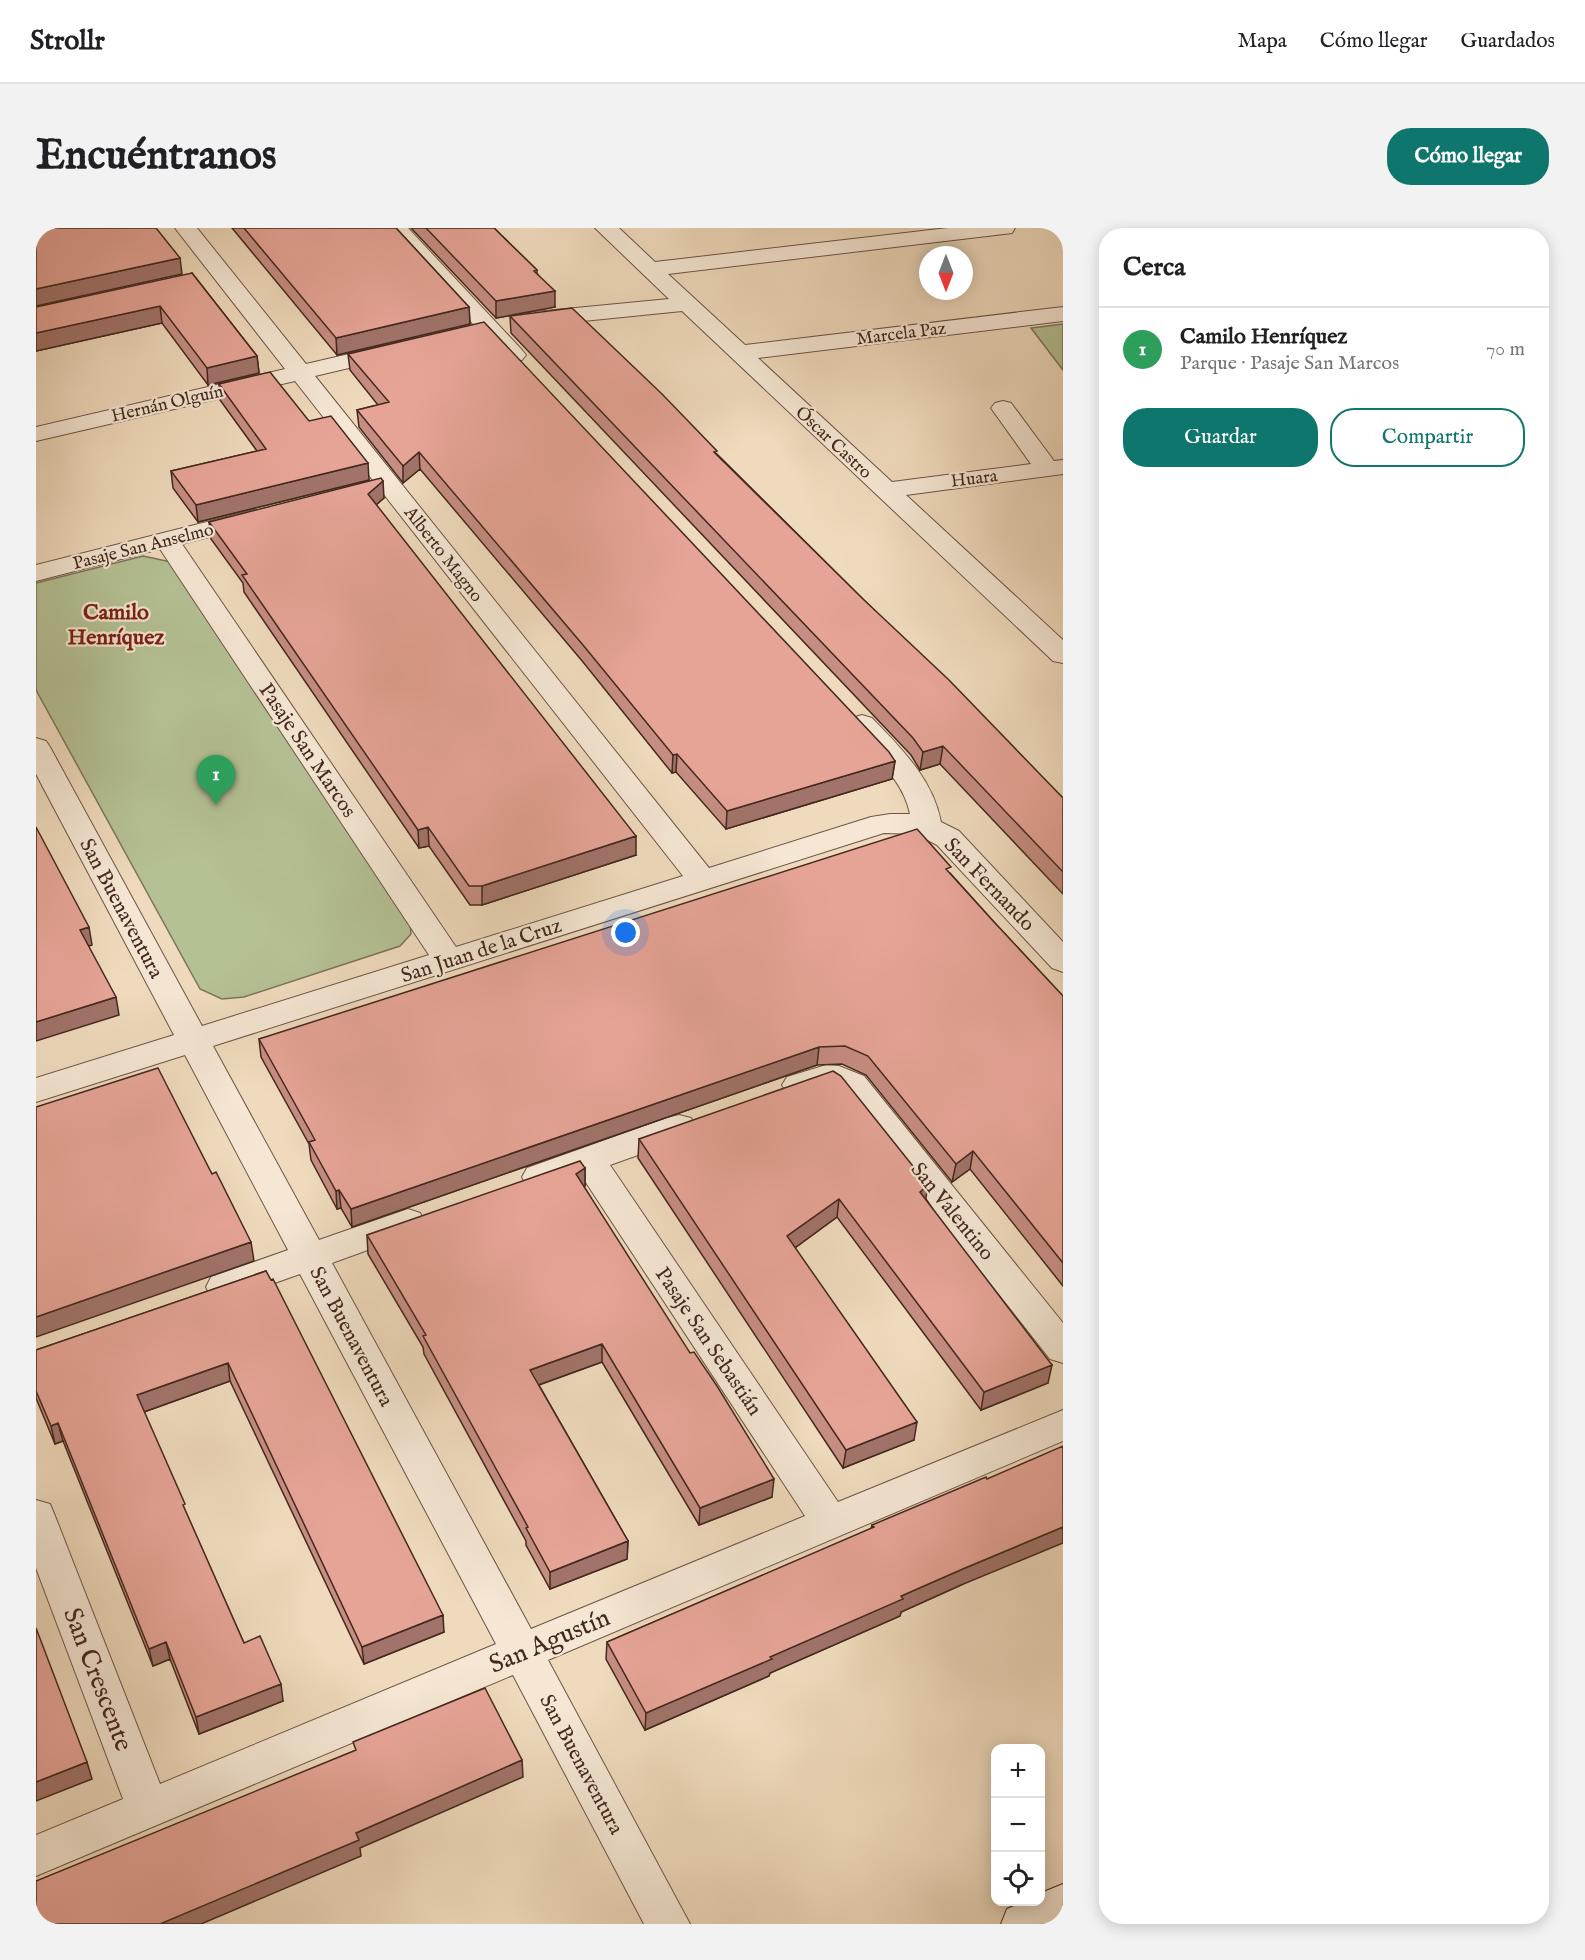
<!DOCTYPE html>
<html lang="es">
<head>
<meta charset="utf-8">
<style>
  :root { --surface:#fff; --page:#f2f2f2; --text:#202124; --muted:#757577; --line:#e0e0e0; --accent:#0f766e }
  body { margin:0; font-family:"IM FELL English",serif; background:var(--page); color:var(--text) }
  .controls { position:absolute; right:18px; bottom:18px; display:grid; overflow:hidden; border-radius:12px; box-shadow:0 3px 15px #0003 }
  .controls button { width:54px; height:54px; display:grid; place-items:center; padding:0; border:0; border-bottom:2px solid var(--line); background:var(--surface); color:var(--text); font:30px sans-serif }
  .compass { position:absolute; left:883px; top:18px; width:54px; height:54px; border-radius:50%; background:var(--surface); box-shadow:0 3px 15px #0003; rotate:180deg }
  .you { position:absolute; left:590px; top:705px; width:21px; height:21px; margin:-15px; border:4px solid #fff; border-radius:50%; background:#1a73e8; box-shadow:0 0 0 9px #1a73e833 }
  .badge { display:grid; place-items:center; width:39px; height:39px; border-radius:50%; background:var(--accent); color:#fff; font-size:20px; font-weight:700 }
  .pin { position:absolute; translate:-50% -50px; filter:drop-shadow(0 2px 3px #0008) }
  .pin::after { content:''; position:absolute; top:32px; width:21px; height:18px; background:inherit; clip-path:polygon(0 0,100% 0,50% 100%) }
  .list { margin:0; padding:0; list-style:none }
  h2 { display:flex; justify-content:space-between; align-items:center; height:78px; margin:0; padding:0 24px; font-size:26px }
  h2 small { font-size:20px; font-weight:400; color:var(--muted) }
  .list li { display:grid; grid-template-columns:39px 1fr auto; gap:18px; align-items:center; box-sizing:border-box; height:84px; padding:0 24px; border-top:2px solid var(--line) }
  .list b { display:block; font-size:22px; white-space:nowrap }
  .list p { margin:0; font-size:20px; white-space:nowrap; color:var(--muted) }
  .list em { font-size:20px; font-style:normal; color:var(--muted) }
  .actions { display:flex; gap:12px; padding:18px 24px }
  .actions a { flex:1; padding:14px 0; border:2px solid var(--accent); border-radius:24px; text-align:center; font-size:21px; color:var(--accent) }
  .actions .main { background:var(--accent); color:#fff }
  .icon { flex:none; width:33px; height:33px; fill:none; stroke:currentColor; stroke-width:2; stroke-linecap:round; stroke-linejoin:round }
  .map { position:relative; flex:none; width:1027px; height:1696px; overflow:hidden; border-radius:24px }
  header { display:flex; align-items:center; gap:36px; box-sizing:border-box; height:84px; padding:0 30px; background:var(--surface); border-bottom:2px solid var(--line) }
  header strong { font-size:28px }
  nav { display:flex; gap:33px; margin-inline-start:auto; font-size:21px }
  .intro { display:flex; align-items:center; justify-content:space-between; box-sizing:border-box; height:144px; padding:0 36px }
  h1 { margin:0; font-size:42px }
  .button { padding:15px 27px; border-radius:24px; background:var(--accent); color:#fff; font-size:21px; font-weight:700 }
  main { display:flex; gap:36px; padding:0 36px }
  aside { flex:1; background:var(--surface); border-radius:24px; box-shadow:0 3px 15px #0003 }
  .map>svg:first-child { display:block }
  .green { fill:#b4c195; stroke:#7c7459; stroke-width:1.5 }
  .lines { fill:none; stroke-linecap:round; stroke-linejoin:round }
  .street-casing { stroke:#6e5445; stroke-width:2 }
  .secondary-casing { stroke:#43281d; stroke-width:2 }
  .street { fill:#f5e7d4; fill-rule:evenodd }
  .secondary { fill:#f5e7d4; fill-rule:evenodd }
  .wall { fill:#c68d82; stroke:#43281d; stroke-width:1.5 }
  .shaded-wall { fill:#a1736a; stroke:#43281d; stroke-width:1.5 }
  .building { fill:#e6a497; stroke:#43281d; stroke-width:1.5 }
  .labels { text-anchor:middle; stroke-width:4.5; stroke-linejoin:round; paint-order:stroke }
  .far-street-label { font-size:18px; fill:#43281d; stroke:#f5e7d4 }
  .street-label { font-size:21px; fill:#43281d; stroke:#f5e7d4 }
  .neighbourhood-label { font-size:22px; font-weight:bold; fill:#7a1f14; stroke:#f5e7d4 }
  .near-street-label { font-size:26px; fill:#43281d; stroke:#f5e7d4 }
</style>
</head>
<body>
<header>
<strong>Strollr</strong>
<nav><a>Mapa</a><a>Cómo llegar</a><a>Guardados</a></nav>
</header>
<div class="intro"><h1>Encuéntranos</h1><a class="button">Cómo llegar</a></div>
<main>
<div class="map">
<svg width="1027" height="1696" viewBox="0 0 1027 1696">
  <rect width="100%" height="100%" fill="#efdabd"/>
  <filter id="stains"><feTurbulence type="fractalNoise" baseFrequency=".00333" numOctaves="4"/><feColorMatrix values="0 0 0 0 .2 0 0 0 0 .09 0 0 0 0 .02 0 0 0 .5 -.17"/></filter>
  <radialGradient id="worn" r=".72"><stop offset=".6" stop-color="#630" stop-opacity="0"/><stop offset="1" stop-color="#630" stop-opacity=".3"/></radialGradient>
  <path class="green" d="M 1027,96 L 1027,142 L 995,100 Z
    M 107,328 L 135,334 L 374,692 L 375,706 L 364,718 L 208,769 L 186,771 L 164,761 L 0,462 L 0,355 Z"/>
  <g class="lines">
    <defs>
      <path id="street" d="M 139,0 L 161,0 L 270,136 L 356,116 L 364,118 L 368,123 L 364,128 L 279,148 L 673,640 L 835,589 L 854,586 L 874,586 C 866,547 833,527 812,496 L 816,490 L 826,487 L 836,490 C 865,520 897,551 905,594 L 923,603 L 1027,714 L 1027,744 L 1016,740 L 901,617 L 880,606 L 848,605 L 177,818 L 283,1012 L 372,981 L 384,985 L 389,994 L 384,1003 L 296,1035 L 495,1401 L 769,1288 L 545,947 L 503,962 L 491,958 L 486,949 L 491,940 L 631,890 L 643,887 L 655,890 L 660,899 L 655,908 L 574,937 L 802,1274 L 1027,1182 L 1027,1213 L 512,1432 L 654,1696 L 608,1696 L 477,1447 L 0,1648 L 0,1607 L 87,1571 L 0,1340 L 0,1272 L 14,1276 L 19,1288 L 124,1556 L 460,1416 L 264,1046 L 188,1073 L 175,1069 L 170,1059 L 175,1049 L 252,1022 L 149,827 L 0,874 L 0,850 L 138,807 L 0,546 L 0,510 L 10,513 L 14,519 L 166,798 L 393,727 L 124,321 L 0,353 L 0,337 L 218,282 L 227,285 L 231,290 L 227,295 L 146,316 L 420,719 L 647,648 L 259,153 L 0,213 L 0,199 L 249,141 Z
        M 349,0 L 372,0 L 486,122 L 490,127 L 486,132 L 478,134 L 470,132 Z
        M 559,0 L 583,0 L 619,34 L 912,0 L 979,0 L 976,5 L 968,6 L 632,46 L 709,117 L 1027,79 L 1027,93 L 722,130 L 856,254 L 995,236 L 955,180 L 959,175 L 967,173 L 975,175 L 1018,233 L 1027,232 L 1027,246 L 870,267 L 1027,412 L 1027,435 L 1017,433 L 646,83 L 498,98 L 490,96 L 487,91 L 490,86 L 498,84 L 633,71 Z
        M 790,837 L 803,838 L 828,848 L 1027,1095 L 1027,1135 L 1014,1131 L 804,864 L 797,860 L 763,869 L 751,865 L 746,857 L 751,849 Z"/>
      <path id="secondary" d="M 1027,1656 L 1027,1696 L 965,1696 L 971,1681 L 987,1674 L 1005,1674 L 1005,1665 Z"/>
    </defs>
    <use href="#street" class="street-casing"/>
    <use href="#secondary" class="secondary-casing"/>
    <use href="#street" class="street"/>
    <use href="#secondary" class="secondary"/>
  </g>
  <path class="wall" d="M 196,0 L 360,0 L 433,79 L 434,96 L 301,127 Z
    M 375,0 L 458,0 L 501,42 L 501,45 L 519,79 L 460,90 Z
    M 156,45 L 221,128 L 223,145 L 172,157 L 126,95 L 0,123 Z
    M 474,88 L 681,226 L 1027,570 L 1027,666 L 904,536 L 884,542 L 875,527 L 475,105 Z
    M 312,126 L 859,533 L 856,551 L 690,601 L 640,544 L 636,545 L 547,434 L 384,241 L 367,255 L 323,199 L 321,182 L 342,177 L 314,142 Z
    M 183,156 L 273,193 L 333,252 L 162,294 L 137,260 L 135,243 L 221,223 L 184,172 Z
    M 348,270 L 340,277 L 600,627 L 446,677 L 434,677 L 393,618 L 383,620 L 208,364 L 207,355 L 175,311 L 173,294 Z
    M 914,645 L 958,694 L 1027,768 L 1027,1058 L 934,941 L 916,954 L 830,847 L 806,836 L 781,837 L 316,999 L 305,980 L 301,981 L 275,932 L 273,916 L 225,829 L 223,811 Z
    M 603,911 L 890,971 L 1012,1155 L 945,1182 L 801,989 L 759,1020 L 878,1212 L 807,1240 L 602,930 Z
    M 549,940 L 549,958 L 548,959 L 736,1269 L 663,1297 L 566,1134 L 503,1157 L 592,1313 L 591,1331 L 514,1361 L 490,1317 L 490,1313 L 388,1126 L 387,1119 L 332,1026 L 331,1007 Z
    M 230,1043 L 408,1404 L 328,1436 L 194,1153 L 108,1184 L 150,1285 L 208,1415 L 247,1473 L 163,1506 L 134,1431 L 117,1438 L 27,1213 L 19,1216 L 0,1170 L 0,1122 Z
    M 836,1297 L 925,1357 L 865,1384 L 864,1388 L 734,1445 L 733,1448 L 609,1502 L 570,1431 L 571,1414 L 835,1301 Z"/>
  <path class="shaded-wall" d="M 144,30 L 146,46 L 0,78 L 0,61 Z
    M 519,63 L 519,79 L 460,90 L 460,73 Z
    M 124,78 L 126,95 L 0,123 L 0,105 Z
    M 433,79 L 434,96 L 301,127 L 300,110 Z
    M 221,128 L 223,145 L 172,157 L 171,140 Z
    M 383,224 L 384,241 L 367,255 L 367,238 Z
    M 332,235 L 333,252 L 162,294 L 160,277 Z
    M 347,253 L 348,270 L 333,283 L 332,266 Z
    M 907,518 L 904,536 L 884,542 L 887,524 Z
    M 641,526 L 640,544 L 636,545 L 637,527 Z
    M 859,533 L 856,551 L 690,601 L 691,583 Z
    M 392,599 L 393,618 L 383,620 L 382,602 Z
    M 600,608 L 600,627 L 446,677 L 446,658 Z
    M 53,699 L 56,717 L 47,720 L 44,702 Z
    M 80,769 L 83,787 L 0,813 L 0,794 Z
    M 783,819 L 781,837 L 316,999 L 315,981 Z
    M 937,923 L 934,941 L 916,954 L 920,936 Z
    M 549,940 L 549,958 L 540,965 L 540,946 Z
    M 892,957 L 889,976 L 884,964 Z
    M 303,962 L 305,980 L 301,981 L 300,963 Z
    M 803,971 L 801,989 L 749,1027 L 751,1008 Z
    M 215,1014 L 218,1033 L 0,1109 L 0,1089 Z
    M 566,1116 L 566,1134 L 494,1160 L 494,1142 Z
    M 192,1135 L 194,1153 L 105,1185 L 101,1167 Z
    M 1016,1137 L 1012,1155 L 945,1182 L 948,1164 Z
    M 881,1194 L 878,1212 L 807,1240 L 810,1222 Z
    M 22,1195 L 27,1213 L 19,1216 L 15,1198 Z
    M 738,1251 L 736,1269 L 663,1297 L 664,1280 Z
    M 1027,1299 L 1027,1315 L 925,1357 L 865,1384 L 864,1388 L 734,1445 L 733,1448 L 609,1502 L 610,1485 L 865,1368 L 929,1340 Z
    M 592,1313 L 591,1331 L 514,1361 L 514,1344 Z
    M 407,1387 L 408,1404 L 328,1436 L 326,1419 Z
    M 130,1414 L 134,1431 L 117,1438 L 113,1421 Z
    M 245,1456 L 247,1473 L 163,1506 L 160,1489 Z
    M 486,1532 L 487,1549 L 324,1620 L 325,1628 L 165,1696 L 124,1696 L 320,1605 Z
    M 51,1534 L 56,1551 L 0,1573 L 0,1554 Z"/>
  <path class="building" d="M 0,0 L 120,0 L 144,30 L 0,61 Z
    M 208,0 L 360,0 L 433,79 L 300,110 Z
    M 390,0 L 458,0 L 501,42 L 498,43 L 519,63 L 460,73 Z
    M 156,45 L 221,128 L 171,140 L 124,78 L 0,105 L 0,79 Z
    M 536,80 L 626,166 L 681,223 L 678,224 L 827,371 L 913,452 L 1027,570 L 1027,644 L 907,518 L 887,524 L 877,510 L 474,88 Z
    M 448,94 L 853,524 L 859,533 L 691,583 L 641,526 L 637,527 L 547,417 L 383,224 L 367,238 L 321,182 L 353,174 L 312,126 Z
    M 234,144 L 273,193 L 295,188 L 332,235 L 160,277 L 135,243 L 230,221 L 183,156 Z
    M 345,250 L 347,253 L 332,266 L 600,608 L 446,658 L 433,658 L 392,599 L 382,602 L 206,347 L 211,346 L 173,294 Z
    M 0,599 L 53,699 L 44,702 L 80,769 L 0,794 Z
    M 881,601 L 915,639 L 910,641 L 958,694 L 1027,768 L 1027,1035 L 937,923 L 920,936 L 832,828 L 809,818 L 783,819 L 315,981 L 303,962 L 300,963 L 273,914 L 279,912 L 223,811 Z
    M 122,840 L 176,946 L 180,944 L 215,1014 L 0,1089 L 0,879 Z
    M 797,843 L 805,848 L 892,957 L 884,964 L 1016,1137 L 948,1164 L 803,971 L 751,1008 L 881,1194 L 810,1222 L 603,911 Z
    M 544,933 L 549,940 L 540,946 L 654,1125 L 658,1124 L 681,1158 L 738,1251 L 664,1280 L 566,1116 L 494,1142 L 592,1313 L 514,1344 L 490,1300 L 492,1299 L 387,1108 L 390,1107 L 331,1007 Z
    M 230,1043 L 235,1052 L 237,1051 L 407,1387 L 326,1419 L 192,1135 L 101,1167 L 149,1276 L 147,1277 L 208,1415 L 224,1408 L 245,1456 L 160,1489 L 130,1414 L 113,1421 L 22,1195 L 15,1198 L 0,1163 L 0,1122 Z
    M 1027,1218 L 1027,1299 L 929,1340 L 865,1368 L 867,1371 L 734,1429 L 736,1431 L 610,1485 L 571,1414 L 838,1299 L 836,1297 L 950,1249 L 951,1251 Z
    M 0,1400 L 51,1534 L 0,1554 Z
    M 449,1460 L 486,1532 L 320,1605 L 323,1612 L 124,1696 L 0,1696 L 0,1653 L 320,1522 L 317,1514 Z"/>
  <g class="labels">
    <g class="far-street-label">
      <text transform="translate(865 105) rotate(-7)" y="6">Marcela Paz</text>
      <text transform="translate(131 175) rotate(-13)" y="6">Hernán Olguín</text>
      <text transform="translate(798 214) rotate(43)" y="6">Óscar Castro</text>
      <text transform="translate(938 250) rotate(-7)" y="6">Huara</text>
      <text transform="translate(107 318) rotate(-14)" y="6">Pasaje San Anselmo</text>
      <text transform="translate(408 326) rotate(52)" y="6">Alberto Magno</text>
    </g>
    <g class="street-label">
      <text transform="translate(272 522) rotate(56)" y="7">Pasaje San Marcos</text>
      <text transform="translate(954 656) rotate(46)" y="7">San Fernando</text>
      <text transform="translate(86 680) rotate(62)" y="7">San Buenaventura</text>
      <text transform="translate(445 722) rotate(-18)" y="7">San Juan de la Cruz</text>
      <text transform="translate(917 983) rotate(51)" y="7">San Valentino</text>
      <text transform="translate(316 1108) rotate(62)" y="7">San Buenaventura</text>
      <text transform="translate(673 1113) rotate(56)" y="7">Pasaje San Sebastián</text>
      <text transform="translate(546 1536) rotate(62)" y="7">San Buenaventura</text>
    </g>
    <g class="neighbourhood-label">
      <text x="80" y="391">Camilo<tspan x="80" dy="25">Henríquez</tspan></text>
    </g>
    <g class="near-street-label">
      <text transform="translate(513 1412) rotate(-23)" y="9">San Agustín</text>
      <text transform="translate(63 1451) rotate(69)" y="9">San Crescente</text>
    </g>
  </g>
  <rect width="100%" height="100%" filter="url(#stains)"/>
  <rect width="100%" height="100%" fill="url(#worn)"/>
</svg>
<div class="controls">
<button>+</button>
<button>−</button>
<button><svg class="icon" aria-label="locate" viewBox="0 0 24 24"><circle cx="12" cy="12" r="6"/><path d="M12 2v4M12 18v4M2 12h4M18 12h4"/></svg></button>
</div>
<svg class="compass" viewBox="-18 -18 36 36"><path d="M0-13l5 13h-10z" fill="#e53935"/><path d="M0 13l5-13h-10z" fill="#757577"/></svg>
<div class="you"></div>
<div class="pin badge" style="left:180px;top:577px;background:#2e9e5b">1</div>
</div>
<aside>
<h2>Cerca<small></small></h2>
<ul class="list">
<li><span class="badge" style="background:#2e9e5b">1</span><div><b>Camilo Henríquez</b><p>Parque · Pasaje San Marcos</p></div><em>70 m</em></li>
</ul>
<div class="actions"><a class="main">Guardar</a><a>Compartir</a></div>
</aside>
</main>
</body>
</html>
